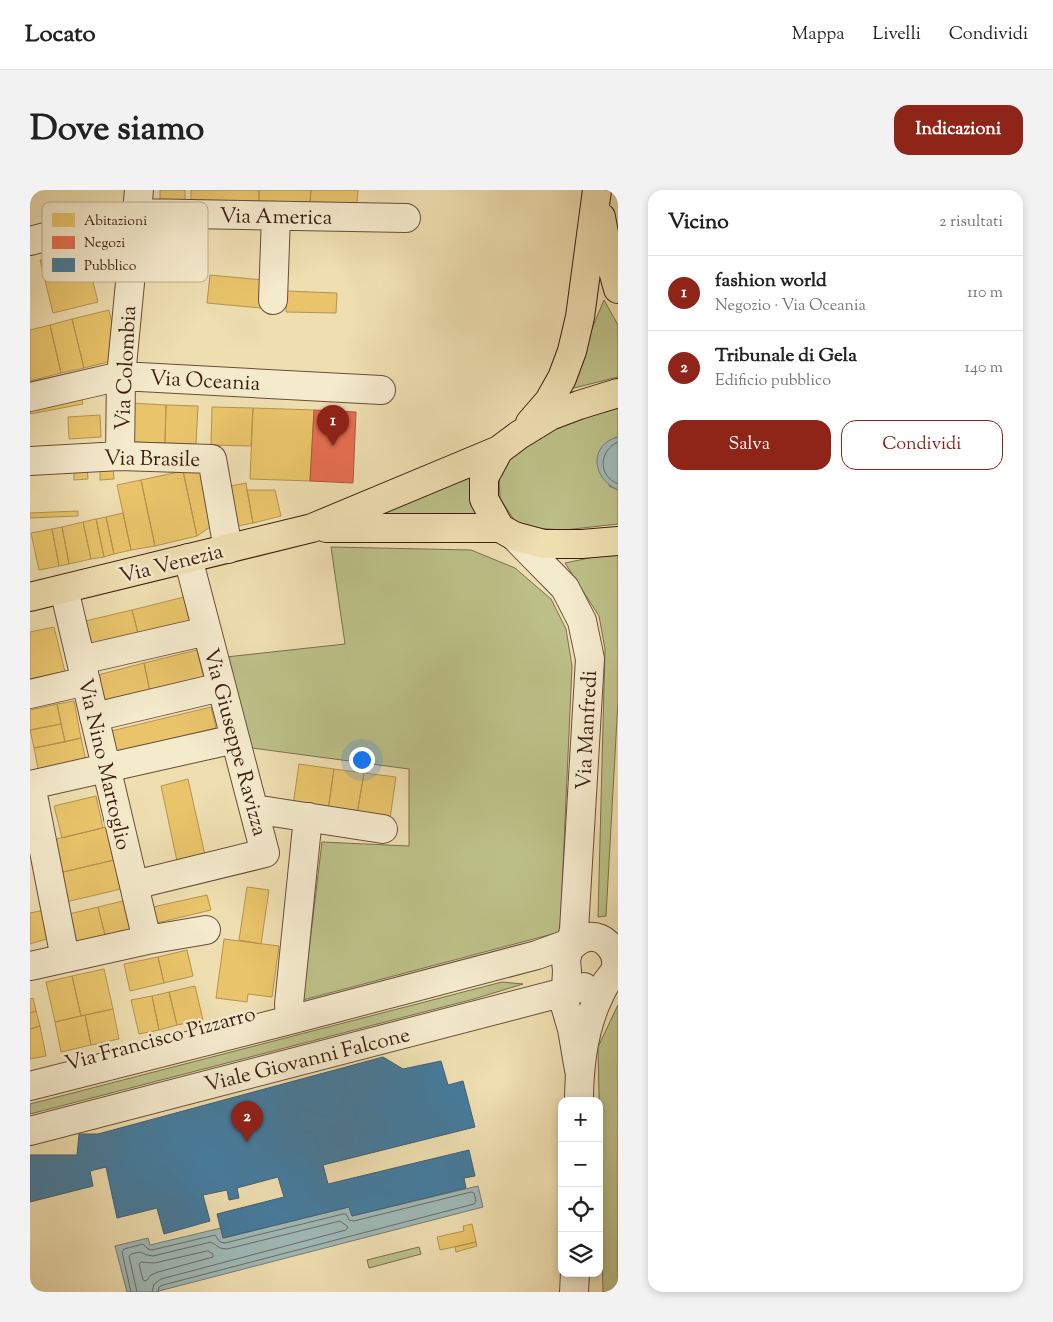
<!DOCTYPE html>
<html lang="it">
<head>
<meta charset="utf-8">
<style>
  :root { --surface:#fff; --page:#f2f2f2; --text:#222; --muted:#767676; --line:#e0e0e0; --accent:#8f2418 }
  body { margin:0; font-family:"Sorts Mill Goudy",serif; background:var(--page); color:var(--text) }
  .controls { position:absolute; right:15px; bottom:15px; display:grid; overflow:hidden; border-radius:10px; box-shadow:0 2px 8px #0003 }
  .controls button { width:45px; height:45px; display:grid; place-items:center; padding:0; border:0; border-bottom:1px solid var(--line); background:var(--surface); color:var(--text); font:25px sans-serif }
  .you { position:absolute; left:331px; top:569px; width:18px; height:18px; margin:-12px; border:4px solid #fff; border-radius:50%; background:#1a73e8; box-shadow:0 0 0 8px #1a73e833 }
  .badge { display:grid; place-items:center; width:32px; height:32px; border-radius:50%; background:var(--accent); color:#fff; font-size:16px; font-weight:700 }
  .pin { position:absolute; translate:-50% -41px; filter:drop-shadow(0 1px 2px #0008) }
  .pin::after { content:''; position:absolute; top:26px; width:18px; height:15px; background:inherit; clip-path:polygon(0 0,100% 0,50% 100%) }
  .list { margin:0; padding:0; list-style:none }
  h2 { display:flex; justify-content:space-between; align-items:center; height:65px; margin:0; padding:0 20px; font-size:21px }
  h2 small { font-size:16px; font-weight:400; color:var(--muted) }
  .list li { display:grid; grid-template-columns:32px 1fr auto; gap:15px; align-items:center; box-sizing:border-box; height:75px; padding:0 20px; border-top:1px solid var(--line) }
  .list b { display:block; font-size:19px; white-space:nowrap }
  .list p { margin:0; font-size:16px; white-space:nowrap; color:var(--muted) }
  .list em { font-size:16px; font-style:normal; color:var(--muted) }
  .actions { display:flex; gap:10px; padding:15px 20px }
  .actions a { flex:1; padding:11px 0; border:1px solid var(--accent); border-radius:15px; text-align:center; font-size:18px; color:var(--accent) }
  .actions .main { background:var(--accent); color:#fff }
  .icon { flex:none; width:28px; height:28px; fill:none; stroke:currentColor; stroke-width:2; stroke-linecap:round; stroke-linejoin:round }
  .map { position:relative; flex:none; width:588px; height:1102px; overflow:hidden; border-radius:15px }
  header { display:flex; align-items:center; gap:30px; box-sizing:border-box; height:70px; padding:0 25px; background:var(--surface); border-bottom:1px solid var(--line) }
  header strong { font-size:24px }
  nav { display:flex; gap:28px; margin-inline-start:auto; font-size:18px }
  .intro { display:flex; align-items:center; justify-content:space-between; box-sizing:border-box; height:120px; padding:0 30px }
  h1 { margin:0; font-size:35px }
  .button { padding:12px 22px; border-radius:15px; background:var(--accent); color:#fff; font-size:18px; font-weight:700 }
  main { display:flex; gap:30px; padding:0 30px }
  aside { flex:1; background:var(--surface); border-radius:15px; box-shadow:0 2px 8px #0003 }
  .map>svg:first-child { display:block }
  .green { fill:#bcc088; stroke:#7c6e4d }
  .water { fill:#9fb9b7; stroke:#787b75 }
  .homes { fill:#e9c46a; stroke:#b59250 }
  .shops { fill:#e76f51; stroke:#b4563e }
  .public { fill:#457b9d; stroke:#435f73 }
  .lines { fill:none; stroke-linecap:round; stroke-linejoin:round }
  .shore { stroke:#6e6b64; stroke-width:1 }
  .minor-casing { stroke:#694d3a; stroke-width:30 }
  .major-casing { stroke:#3d1d12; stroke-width:30 }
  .minor { stroke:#f4eacc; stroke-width:28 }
  .major { stroke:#eedeb0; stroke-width:28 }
  .labels { text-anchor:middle; stroke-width:5; stroke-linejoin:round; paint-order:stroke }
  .street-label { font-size:21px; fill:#3d1d12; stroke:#f4eacc }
  .key { fill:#f4eacc; stroke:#bdac94; stroke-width:1 }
  .key-label { font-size:14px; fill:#3d1d12 }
</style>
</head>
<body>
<header>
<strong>Locato</strong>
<nav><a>Mappa</a><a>Livelli</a><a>Condividi</a></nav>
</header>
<div class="intro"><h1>Dove siamo</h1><a class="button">Indicazioni</a></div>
<main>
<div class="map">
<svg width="588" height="1102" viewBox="0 0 588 1102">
  <rect width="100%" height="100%" fill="#eedeb0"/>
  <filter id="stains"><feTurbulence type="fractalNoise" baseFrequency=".004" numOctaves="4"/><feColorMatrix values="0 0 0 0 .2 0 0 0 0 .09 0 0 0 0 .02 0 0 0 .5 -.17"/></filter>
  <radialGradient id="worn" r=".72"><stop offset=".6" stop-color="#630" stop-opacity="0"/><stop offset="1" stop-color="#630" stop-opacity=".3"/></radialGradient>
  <path class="green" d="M 574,110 L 588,135 L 588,187 L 540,199 L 550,167 Z
    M 588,216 L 588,247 L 584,248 L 579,296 L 588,300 L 588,334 L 534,340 L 502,338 L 484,330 L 470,308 L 469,287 L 482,263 L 514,242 Z
    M 443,287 L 452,331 L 329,328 Z
    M 301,357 L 441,360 L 485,378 L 521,409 L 536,439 L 542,476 L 530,742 L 273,810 L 292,652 L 379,656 L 379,579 L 222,558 L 196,467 L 315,454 Z
    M 588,362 L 588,511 L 576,726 L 568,727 L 575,459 L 569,426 L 535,373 Z
    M 472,792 L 493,794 L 444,809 L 0,924 L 0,914 Z
    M 588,815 L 588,1102 L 573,1102 L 568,857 Z
    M 389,1057 L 391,1064 L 339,1078 L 337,1070 Z"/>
  <path class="water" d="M 588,247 L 588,300 C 561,288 559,254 588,247 Z
    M 448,996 L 453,1017 L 125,1102 L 97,1102 L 85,1056 L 118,1048 L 120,1055 L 191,1038 L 194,1048 L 319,1017 L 322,1026 Z"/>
  <path class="homes" d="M 130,0 L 155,0 L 155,10 L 130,9 Z
    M 161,0 L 229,0 L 229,11 L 161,10 Z
    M 229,0 L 281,0 L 280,12 L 229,11 Z
    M 281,0 L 328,0 L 327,13 L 280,12 Z
    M 55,59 L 68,112 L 23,123 L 10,70 Z
    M 180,85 L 233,90 L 231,118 L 177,113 Z
    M 257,101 L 307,103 L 306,123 L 256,122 Z
    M 79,120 L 90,169 L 54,178 L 42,129 Z
    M 42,129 L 54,178 L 31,183 L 20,135 Z
    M 20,135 L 31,183 L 0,191 L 0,140 Z
    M 50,202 L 53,214 L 0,224 L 0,212 Z
    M 102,213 L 136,215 L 135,253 L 101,252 Z
    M 136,215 L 168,216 L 166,254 L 135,253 Z
    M 182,217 L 223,218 L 221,256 L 181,255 Z
    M 223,218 L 284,220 L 280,291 L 220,289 Z
    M 70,225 L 71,247 L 39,249 L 38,227 Z
    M 44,276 L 57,276 L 58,289 L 44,290 Z
    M 70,276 L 83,276 L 84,289 L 70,290 Z
    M 153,281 L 167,346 L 125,356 L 111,290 Z
    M 153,281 L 173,282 L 183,335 L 167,346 Z
    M 111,290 L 125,356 L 101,360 L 87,295 Z
    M 216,293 L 223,333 L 202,337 L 195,297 Z
    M 217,300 L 245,300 L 251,326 L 223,333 Z
    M 48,321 L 48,326 L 0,328 L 0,323 Z
    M 93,323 L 101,360 L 84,364 L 76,327 Z
    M 76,327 L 84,364 L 74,367 L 66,329 Z
    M 66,329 L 74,367 L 61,369 L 53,332 Z
    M 53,332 L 61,369 L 39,374 L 32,337 Z
    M 32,337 L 39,374 L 29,376 L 22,339 Z
    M 22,339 L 29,376 L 9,380 L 1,343 Z
    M 154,407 L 161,435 L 109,447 L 102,420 Z
    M 102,420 L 109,447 L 58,460 L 51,432 Z
    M 24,437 L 36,486 L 0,495 L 0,442 Z
    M 167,460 L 174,489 L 120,502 L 114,473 Z
    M 114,473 L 120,502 L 71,514 L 64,486 Z
    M 44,511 L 51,548 L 35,552 L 27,514 Z
    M 27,514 L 31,534 L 0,540 L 0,520 Z
    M 181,517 L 186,538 L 82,563 L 77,542 Z
    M 31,534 L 35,552 L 4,558 L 0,540 Z
    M 51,548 L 57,575 L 9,584 L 4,558 Z
    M 269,574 L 304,579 L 298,620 L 263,615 Z
    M 304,579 L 334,583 L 327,624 L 298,620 Z
    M 334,583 L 366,587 L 360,629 L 327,624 Z
    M 158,589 L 175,665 L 147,671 L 131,596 Z
    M 66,606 L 73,638 L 32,648 L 24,616 Z
    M 76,637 L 84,670 L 29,683 L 22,650 Z
    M 84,670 L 91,699 L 36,712 L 29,683 Z
    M 217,697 L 239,700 L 231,754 L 209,750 Z
    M 177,705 L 181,720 L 127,733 L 123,717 Z
    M 93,711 L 101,744 L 76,749 L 68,717 Z
    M 68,717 L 76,749 L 46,756 L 39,724 Z
    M 15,720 L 23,747 L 0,754 L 0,723 Z
    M 194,749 L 249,756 L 242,807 L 218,804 L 217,812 L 186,808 Z
    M 157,760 L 163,786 L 134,793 L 128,767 Z
    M 128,767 L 134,793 L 100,801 L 94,774 Z
    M 74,779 L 83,819 L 51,826 L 42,786 Z
    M 42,786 L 51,826 L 25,832 L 16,792 Z
    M 165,796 L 173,830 L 147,835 L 139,802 Z
    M 139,802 L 147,835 L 129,840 L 122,806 Z
    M 122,806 L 129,840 L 109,844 L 101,810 Z
    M 3,808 L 6,821 L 0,823 L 0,809 Z
    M 83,819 L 89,849 L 61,855 L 55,825 Z
    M 6,821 L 10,836 L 0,839 L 0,823 Z
    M 55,825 L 61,855 L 31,862 L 25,832 Z
    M 10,836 L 16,866 L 0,869 L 0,839 Z
    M 442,1034 L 446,1052 L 410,1060 L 407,1047 L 434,1041 L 433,1036 Z
    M 446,1052 L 447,1056 L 426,1062 L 425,1057 Z"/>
  <path class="shops" d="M 284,220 L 326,222 L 323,293 L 280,291 Z"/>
  <path class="public" d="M 353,867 L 373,879 L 411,871 L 418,895 L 433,891 L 445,937 L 293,975 L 298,994 L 439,960 L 445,986 L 434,988 L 436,998 L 322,1026 L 319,1017 L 193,1048 L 187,1024 L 254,1007 L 248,987 L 207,998 L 209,1008 L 199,1010 L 197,1000 L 173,1005 L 180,1031 L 134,1044 L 127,1018 L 87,1028 L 76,977 L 60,981 L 63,996 L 0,1012 L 0,965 L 47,965 L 49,944 L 68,944 Z"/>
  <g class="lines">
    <path class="shore" d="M 588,252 C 568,261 568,286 588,294
      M 178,1061 L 183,1064 L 183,1067 L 128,1082 L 121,1085 L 116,1091 L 113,1090 L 109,1074 L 111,1072 L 124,1073 Z
      M 101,1102 L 92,1062 L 94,1059 L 113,1054 L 118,1059 L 122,1060 L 185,1045 L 190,1052 L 195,1053 L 313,1024 L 316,1024 L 319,1030 L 324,1031 L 437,1003 L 442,1002 L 444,1003 L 446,1011 L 444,1014 L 133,1095 L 129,1097 L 128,1102
      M 107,1102 L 99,1066 L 101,1064 L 110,1062 L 117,1065 L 123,1066 L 181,1052 L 190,1058 L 197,1059 L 310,1031 L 318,1037 L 316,1040 L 131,1089 L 124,1094 L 122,1102"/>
    <defs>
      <path id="minor" d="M 0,51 L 107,23 L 376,28
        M 243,110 L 246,26
        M 0,207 L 91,186 L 351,200
        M 90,266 L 91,186 L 109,0
        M 0,271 L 90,266 L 182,269 L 198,359
        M 484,346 L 535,398 L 552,431 L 560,469 L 544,740 L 536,770 L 537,781 L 535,815 L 542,839 L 549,880
        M 34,399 L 117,750
        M 51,470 L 177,441
        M 0,504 L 56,491
        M 64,527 L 191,497
        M 0,595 L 205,549
        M 1,595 L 35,768
        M 224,619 L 353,639
        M 104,695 L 235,663 L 158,368
        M 539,759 C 545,753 550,748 559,747 C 574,745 588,761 586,776 C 585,783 580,787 576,793 C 572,799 569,807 566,813 C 553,844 549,878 549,911
        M 0,776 L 117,750 L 176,740
        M 260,830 L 259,814 L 278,627
        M 0,896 L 260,830 L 507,765 L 548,750
        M 0,941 L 554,797
        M 544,1102 L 545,1083"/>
      <path id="major" d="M 571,27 L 577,59 L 588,99
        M 588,203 L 549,215 L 520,226 L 489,245 L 469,260 L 454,288 L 454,309 L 470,338 L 484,346 L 514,354 L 552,354 L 588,351
        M 500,233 L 519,211 L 532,188 L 542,161 L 550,127 L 567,0
        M 296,338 L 470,338
        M 0,407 L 282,338 L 469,260"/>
    </defs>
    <use href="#minor" class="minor-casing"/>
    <use href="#major" class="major-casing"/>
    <use href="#minor" class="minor"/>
    <use href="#major" class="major"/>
  </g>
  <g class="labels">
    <g class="street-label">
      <text transform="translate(246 26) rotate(1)" y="7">Via America</text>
      <text transform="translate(95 178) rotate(-87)" y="7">Via Colombia</text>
      <text transform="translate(175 190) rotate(3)" y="7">Via Oceania</text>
      <text transform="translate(122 268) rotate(1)" y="7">Via Brasile</text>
      <text transform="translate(141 373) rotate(-14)" y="7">Via Venezia</text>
      <text transform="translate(556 540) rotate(-87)" y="7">Via Manfredi</text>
      <text transform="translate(206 552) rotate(75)" y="7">Via Giuseppe Ravizza</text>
      <text transform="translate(75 574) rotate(77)" y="7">Via Nino Martoglio</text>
      <text transform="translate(130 848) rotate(-15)" y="7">Via Francisco Pizzarro</text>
      <text transform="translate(277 869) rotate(-14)" y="7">Viale Giovanni Falcone</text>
    </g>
  </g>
  <rect x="12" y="12" width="166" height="80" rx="8" class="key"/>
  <rect x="22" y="23" width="23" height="14" fill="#e9c46a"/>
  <rect x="22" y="46" width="23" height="13" fill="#e76f51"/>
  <rect x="22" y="68" width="23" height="14" fill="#457b9d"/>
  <g class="key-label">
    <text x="54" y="35">Abitazioni</text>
    <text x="54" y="57">Negozi</text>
    <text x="54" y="80">Pubblico</text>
  </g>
  <rect width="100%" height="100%" filter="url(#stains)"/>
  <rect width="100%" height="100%" fill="url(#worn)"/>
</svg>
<div class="controls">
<button>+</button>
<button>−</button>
<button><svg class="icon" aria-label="locate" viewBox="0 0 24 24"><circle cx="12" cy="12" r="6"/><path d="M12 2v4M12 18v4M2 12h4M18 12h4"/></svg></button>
<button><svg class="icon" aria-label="layers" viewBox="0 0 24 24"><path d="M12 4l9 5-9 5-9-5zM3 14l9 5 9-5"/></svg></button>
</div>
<div class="you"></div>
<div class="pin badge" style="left:303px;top:256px">1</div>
<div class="pin badge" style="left:217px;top:952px">2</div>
</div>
<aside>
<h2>Vicino<small>2 risultati</small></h2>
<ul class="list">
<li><span class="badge">1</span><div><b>fashion world</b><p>Negozio · Via Oceania</p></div><em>110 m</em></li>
<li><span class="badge">2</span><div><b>Tribunale di Gela</b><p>Edificio pubblico</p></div><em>140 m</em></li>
</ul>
<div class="actions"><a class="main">Salva</a><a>Condividi</a></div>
</aside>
</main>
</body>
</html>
